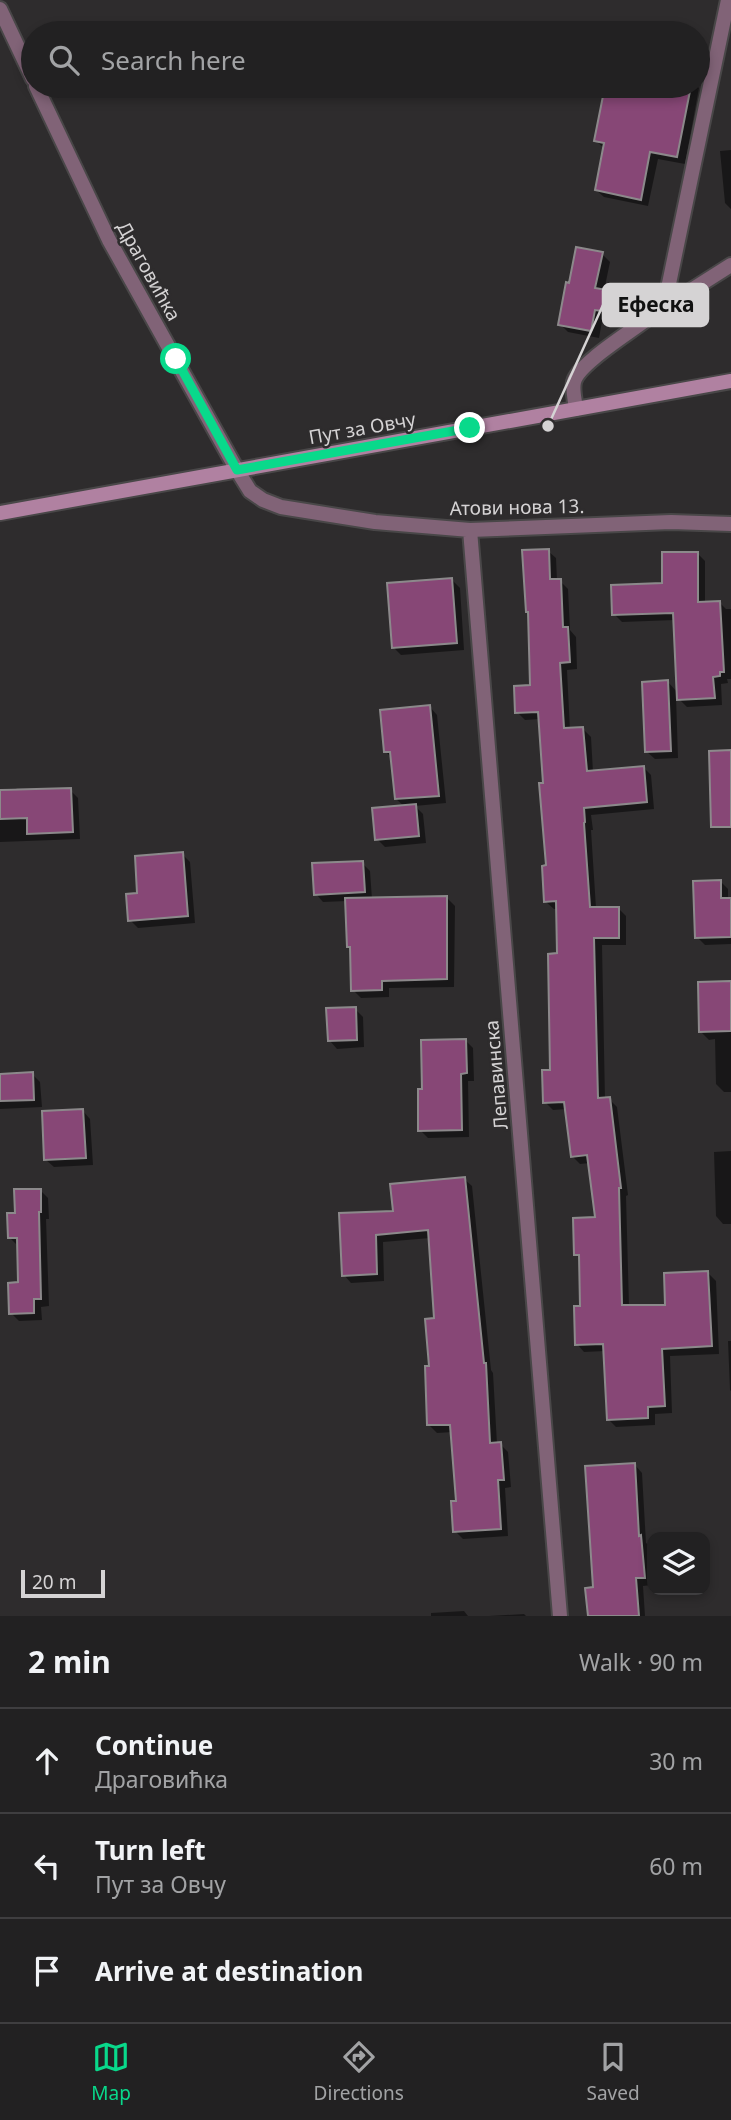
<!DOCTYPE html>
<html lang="en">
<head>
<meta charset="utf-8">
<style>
  :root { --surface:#222122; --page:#2a292a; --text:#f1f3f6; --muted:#a2a3a5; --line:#3f3e40; --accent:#09d98b }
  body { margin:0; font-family:"Noto Sans",sans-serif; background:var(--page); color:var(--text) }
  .controls { position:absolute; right:21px; bottom:21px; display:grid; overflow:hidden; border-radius:14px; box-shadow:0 4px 10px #0003 }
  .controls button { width:63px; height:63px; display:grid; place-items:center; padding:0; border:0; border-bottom:2px solid var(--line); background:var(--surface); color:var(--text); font:35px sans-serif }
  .scale { position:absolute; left:21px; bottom:18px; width:84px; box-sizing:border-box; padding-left:7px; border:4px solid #d5d3d4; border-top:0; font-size:19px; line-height:24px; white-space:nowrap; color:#d5d3d4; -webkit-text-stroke:5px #2e2c2d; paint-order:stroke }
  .stop { position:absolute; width:21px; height:21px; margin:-16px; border:5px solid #09d98b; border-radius:50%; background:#fff }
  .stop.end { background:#09d98b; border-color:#fff; box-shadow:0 2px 7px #0008 }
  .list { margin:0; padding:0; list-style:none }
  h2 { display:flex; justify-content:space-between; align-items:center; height:91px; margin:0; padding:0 28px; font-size:30px }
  h2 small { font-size:23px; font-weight:400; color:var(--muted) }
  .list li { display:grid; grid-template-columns:46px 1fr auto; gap:21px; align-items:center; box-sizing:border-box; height:105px; padding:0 28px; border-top:2px solid var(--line) }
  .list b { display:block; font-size:26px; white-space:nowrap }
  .list p { margin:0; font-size:23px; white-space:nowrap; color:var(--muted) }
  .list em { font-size:23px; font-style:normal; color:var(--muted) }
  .icon { flex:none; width:38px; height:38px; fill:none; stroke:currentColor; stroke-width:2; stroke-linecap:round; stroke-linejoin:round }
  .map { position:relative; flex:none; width:731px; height:1616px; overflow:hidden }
  .search { position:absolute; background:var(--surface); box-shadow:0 4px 10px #0003; left:21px; right:21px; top:21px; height:77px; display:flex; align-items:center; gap:18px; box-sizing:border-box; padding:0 24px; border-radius:38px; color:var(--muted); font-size:26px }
  .sheet { height:406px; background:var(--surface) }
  nav { display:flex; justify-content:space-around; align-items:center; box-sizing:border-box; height:98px; border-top:2px solid var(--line); background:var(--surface); font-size:19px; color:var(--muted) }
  nav a { display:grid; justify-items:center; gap:4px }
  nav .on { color:var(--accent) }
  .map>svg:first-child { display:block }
  .shadow { fill:#0007 }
  .building { fill:#874776; stroke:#8c898b; stroke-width:2 }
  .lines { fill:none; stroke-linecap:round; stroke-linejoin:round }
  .street-casing { stroke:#494748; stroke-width:18 }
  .secondary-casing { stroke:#494748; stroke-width:18 }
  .street { stroke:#816377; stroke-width:14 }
  .secondary { stroke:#b081a1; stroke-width:14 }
  .route { stroke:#09d98b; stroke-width:9 }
  .labels { text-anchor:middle; stroke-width:5; stroke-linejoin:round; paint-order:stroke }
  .street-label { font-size:19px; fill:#d5d3d4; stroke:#2e2c2d }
  .leader { fill:none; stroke:#d5d3d4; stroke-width:2.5 }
  .callout-dot { fill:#d5d3d4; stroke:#2e2c2d; stroke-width:2.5 }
  .callout { fill:#d5d3d4; stroke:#d5d3d4; stroke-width:2.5 }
  .callout-label { font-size:21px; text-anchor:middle; font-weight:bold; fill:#111 }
</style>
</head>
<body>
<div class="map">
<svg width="731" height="1616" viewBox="0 0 731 1616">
  <rect width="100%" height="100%" fill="#2e2c2d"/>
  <path class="shadow" d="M 607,86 L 697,86 L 699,88 L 685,164 L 658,159 L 648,206 L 604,197 L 596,190 L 605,149 L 596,141 Z
    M 731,150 L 731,209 L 725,203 L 720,151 Z
    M 602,254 L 610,262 L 604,291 L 612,292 L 620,300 L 617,319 L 603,316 L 599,338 L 568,332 L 560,324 Z
    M 548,551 L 556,558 L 557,581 L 560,581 L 568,589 L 570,630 L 576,637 L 577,669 L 567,670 L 570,730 L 583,729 L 591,737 L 593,772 L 643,767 L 651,775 L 654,809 L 591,815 L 593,830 L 591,830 L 596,908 L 618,908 L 626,916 L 626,945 L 602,945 L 605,1100 L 609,1099 L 617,1107 L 628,1195 L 626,1196 L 629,1306 L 667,1306 L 708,1273 L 716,1281 L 719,1354 L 670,1356 L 672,1413 L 655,1414 L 655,1425 L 616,1427 L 608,1419 L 605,1351 L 584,1352 L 577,1344 L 582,1307 L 581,1259 L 576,1255 L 597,1219 L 590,1163 L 580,1164 L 572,1156 L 567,1109 L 553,1110 L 545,1102 L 552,1071 L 559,955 L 558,909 L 554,909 L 546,902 L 548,867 L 541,719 L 525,720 L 517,712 L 532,687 Z
    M 697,553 L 705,561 L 705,603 L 719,602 L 726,609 L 731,609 L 731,679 L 727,679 L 728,683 L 721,684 L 722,705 L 687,707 L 676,696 L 678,758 L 655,759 L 647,752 L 668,682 L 678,693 L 675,620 L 622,622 L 614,614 L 664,585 Z
    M 452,580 L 460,588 L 464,650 L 401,655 L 393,647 Z
    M 430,707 L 437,715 L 446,803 L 415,806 L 423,814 L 426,843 L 385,847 L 377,839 L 405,807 L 396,799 L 392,758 L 386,752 Z
    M 16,788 L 19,791 L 70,790 L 78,798 L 80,839 L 0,842 L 0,789 Z
    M 182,854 L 190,862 L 195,923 L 138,928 L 130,920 L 139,894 Z
    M 362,863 L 370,871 L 372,899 L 447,898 L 455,906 L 454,987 L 389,988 L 389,997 L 361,998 L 353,990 L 352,950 L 348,946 L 347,901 L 323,902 L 316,894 Z
    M 720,881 L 728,889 L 728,899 L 731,899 L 731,944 L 705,945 L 697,937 Z
    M 731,983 L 731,1092 L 724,1092 L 716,1084 L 715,1039 L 709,1040 L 701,1032 Z
    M 355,1009 L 363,1017 L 364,1047 L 337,1049 L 330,1041 Z
    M 465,1040 L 473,1048 L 474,1081 L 468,1081 L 469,1137 L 428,1138 L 420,1130 L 424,1091 Z
    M 32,1074 L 40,1082 L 42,1107 L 0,1109 L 0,1075 Z
    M 83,1111 L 90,1119 L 93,1165 L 54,1167 L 46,1160 Z
    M 731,1151 L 731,1224 L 723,1224 L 716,1216 L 714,1152 Z
    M 464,1179 L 472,1186 L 491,1370 L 493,1373 L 497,1444 L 500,1444 L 508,1452 L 511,1487 L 505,1488 L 508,1536 L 463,1539 L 455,1531 L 458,1502 L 453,1432 L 437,1433 L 429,1425 L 431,1367 L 436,1320 L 430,1238 L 383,1242 L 384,1281 L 351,1283 L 344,1275 L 341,1215 L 395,1213 Z
    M 40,1190 L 48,1198 L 49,1219 L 46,1219 L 49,1306 L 41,1307 L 42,1320 L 19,1321 L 11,1313 L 20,1284 L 18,1246 L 10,1238 L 17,1215 Z
    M 728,1341 L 731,1341 L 731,1391 L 730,1390 Z
    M 635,1465 L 642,1473 L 646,1543 L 649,1545 L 652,1585 L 643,1586 L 645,1616 L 590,1616 L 594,1589 Z
    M 464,1611 L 468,1616 L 431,1616 L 431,1613 Z
    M 524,1614 L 526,1616 L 489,1616 Z"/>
  <path class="building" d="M 605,86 L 691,86 L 677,157 L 650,152 L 641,200 L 595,190 L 604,143 L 594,141 Z
    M 576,247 L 603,252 L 595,288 L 613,291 L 610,312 L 595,310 L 591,331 L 558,325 L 566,282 L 569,283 Z
    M 549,549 L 550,579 L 561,579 L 563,627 L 568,627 L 570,662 L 560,663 L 564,728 L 583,727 L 587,771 L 644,766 L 647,802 L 584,808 L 585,822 L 584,823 L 590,907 L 619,907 L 619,938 L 594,938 L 598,1098 L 610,1097 L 621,1188 L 619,1188 L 622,1305 L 665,1305 L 664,1273 L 708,1271 L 712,1346 L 662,1349 L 665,1406 L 648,1407 L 648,1418 L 607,1420 L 603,1344 L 575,1345 L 574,1306 L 580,1306 L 579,1255 L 574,1255 L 573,1218 L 595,1217 L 587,1155 L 571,1157 L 564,1102 L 543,1103 L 542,1070 L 550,1070 L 548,954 L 557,953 L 556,901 L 544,902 L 542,866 L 546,865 L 539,783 L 543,783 L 538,712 L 515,713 L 514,686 L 530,685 L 528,612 L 526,612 L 522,550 Z
    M 662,552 L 698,552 L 698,602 L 720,601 L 724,672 L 720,672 L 720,676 L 713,677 L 715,698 L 677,700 L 673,613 L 612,615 L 611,585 L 662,583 Z
    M 452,578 L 457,643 L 392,648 L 387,583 Z
    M 668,680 L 671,751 L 645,752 L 642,682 Z
    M 430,705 L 439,796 L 395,799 L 390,752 L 384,752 L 380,710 Z
    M 731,750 L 731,827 L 711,827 L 709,751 Z
    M 71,788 L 73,832 L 27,834 L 27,818 L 0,819 L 0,790 Z
    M 416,804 L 419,836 L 375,840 L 372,808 Z
    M 183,852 L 188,916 L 128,921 L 126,894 L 137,893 L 135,856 Z
    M 363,861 L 365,892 L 314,895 L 312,863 Z
    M 721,880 L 721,898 L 731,898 L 731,937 L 695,938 L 693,881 Z
    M 447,896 L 447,979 L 382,981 L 382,990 L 351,991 L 350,947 L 347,947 L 345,898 Z
    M 731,981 L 731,1031 L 699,1032 L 698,982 Z
    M 356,1007 L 357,1040 L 328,1041 L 326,1008 Z
    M 466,1039 L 467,1073 L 461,1074 L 462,1130 L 418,1131 L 418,1089 L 422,1089 L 421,1040 Z
    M 33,1072 L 34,1100 L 0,1101 L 0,1074 Z
    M 83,1109 L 86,1158 L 44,1160 L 42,1111 Z
    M 465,1177 L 484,1363 L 486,1363 L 490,1443 L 501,1442 L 504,1480 L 498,1480 L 501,1529 L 453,1532 L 451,1501 L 456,1501 L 450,1425 L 427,1425 L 425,1366 L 429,1366 L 425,1319 L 434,1318 L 428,1230 L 376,1235 L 377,1274 L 342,1276 L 339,1213 L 393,1211 L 390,1184 Z
    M 14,1189 L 41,1189 L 41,1212 L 39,1212 L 41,1299 L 34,1299 L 34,1313 L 9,1314 L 8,1283 L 18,1282 L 17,1238 L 8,1238 L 7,1213 L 15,1213 Z
    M 635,1463 L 639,1536 L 641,1535 L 645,1578 L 636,1578 L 639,1616 L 588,1616 L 585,1588 L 593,1587 L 585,1466 Z"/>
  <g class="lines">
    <defs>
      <path id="street" d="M 0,9 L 33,79
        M 36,86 L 109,240 L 237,470 L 250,491 L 263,500 L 281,507 L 375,522 L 470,530 L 671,522 L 731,524
        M 660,310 L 731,265
        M 576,409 C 575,400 572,390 574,382 C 578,363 636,329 652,315 C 658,310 662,305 666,298 L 728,0
        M 470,530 L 560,1616"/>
      <path id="secondary" d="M 0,513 L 731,381"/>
    </defs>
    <use href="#street" class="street-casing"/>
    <use href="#secondary" class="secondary-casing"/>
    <use href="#street" class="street"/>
    <use href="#secondary" class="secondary"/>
  </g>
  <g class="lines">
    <path class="route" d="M 176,359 L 237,470 L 470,428"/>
  </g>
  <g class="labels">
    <g class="street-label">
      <text transform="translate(149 271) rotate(61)" y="7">Драговићка</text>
      <text transform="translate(362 428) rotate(-10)" y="7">Пут за Овчу</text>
      <text transform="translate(517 507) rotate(-1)" y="7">Атови нова 13.</text>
      <text transform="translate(496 1075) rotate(-95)" y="7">Лепавинска</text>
    </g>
  </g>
  <path class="leader" d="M548 426L603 305"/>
  <circle class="callout-dot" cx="548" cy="426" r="7"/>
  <rect class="callout" x="603" y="284" width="105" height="42" rx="7"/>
  <g class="callout-label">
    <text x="656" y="312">Ефеска</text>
  </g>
</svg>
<div class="controls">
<button><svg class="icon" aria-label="layers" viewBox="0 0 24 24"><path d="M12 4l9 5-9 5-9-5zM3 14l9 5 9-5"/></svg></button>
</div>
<div class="scale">20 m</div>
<div class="stop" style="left:176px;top:359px"></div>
<div class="stop end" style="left:470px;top:428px"></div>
<div class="search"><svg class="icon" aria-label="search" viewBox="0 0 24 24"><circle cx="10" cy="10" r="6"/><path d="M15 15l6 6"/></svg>Search here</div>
</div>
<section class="sheet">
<h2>2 min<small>Walk · 90 m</small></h2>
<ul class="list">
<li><svg class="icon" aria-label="ahead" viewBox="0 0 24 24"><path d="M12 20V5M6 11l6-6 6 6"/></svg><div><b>Continue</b><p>Драговићка</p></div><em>30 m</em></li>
<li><svg class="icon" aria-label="left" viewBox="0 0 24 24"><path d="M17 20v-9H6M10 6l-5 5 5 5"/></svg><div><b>Turn left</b><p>Пут за Овчу</p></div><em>60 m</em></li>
<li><svg class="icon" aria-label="arrive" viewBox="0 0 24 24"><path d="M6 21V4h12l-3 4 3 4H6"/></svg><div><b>Arrive at destination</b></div></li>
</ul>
</section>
<nav>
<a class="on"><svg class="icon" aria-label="map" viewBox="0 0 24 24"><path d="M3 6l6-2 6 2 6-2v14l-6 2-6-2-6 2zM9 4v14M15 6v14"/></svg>Map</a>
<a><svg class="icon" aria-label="directions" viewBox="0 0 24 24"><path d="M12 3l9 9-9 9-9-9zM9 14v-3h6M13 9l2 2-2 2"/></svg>Directions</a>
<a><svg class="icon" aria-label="saved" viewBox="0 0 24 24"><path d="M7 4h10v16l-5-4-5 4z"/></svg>Saved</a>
</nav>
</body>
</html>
